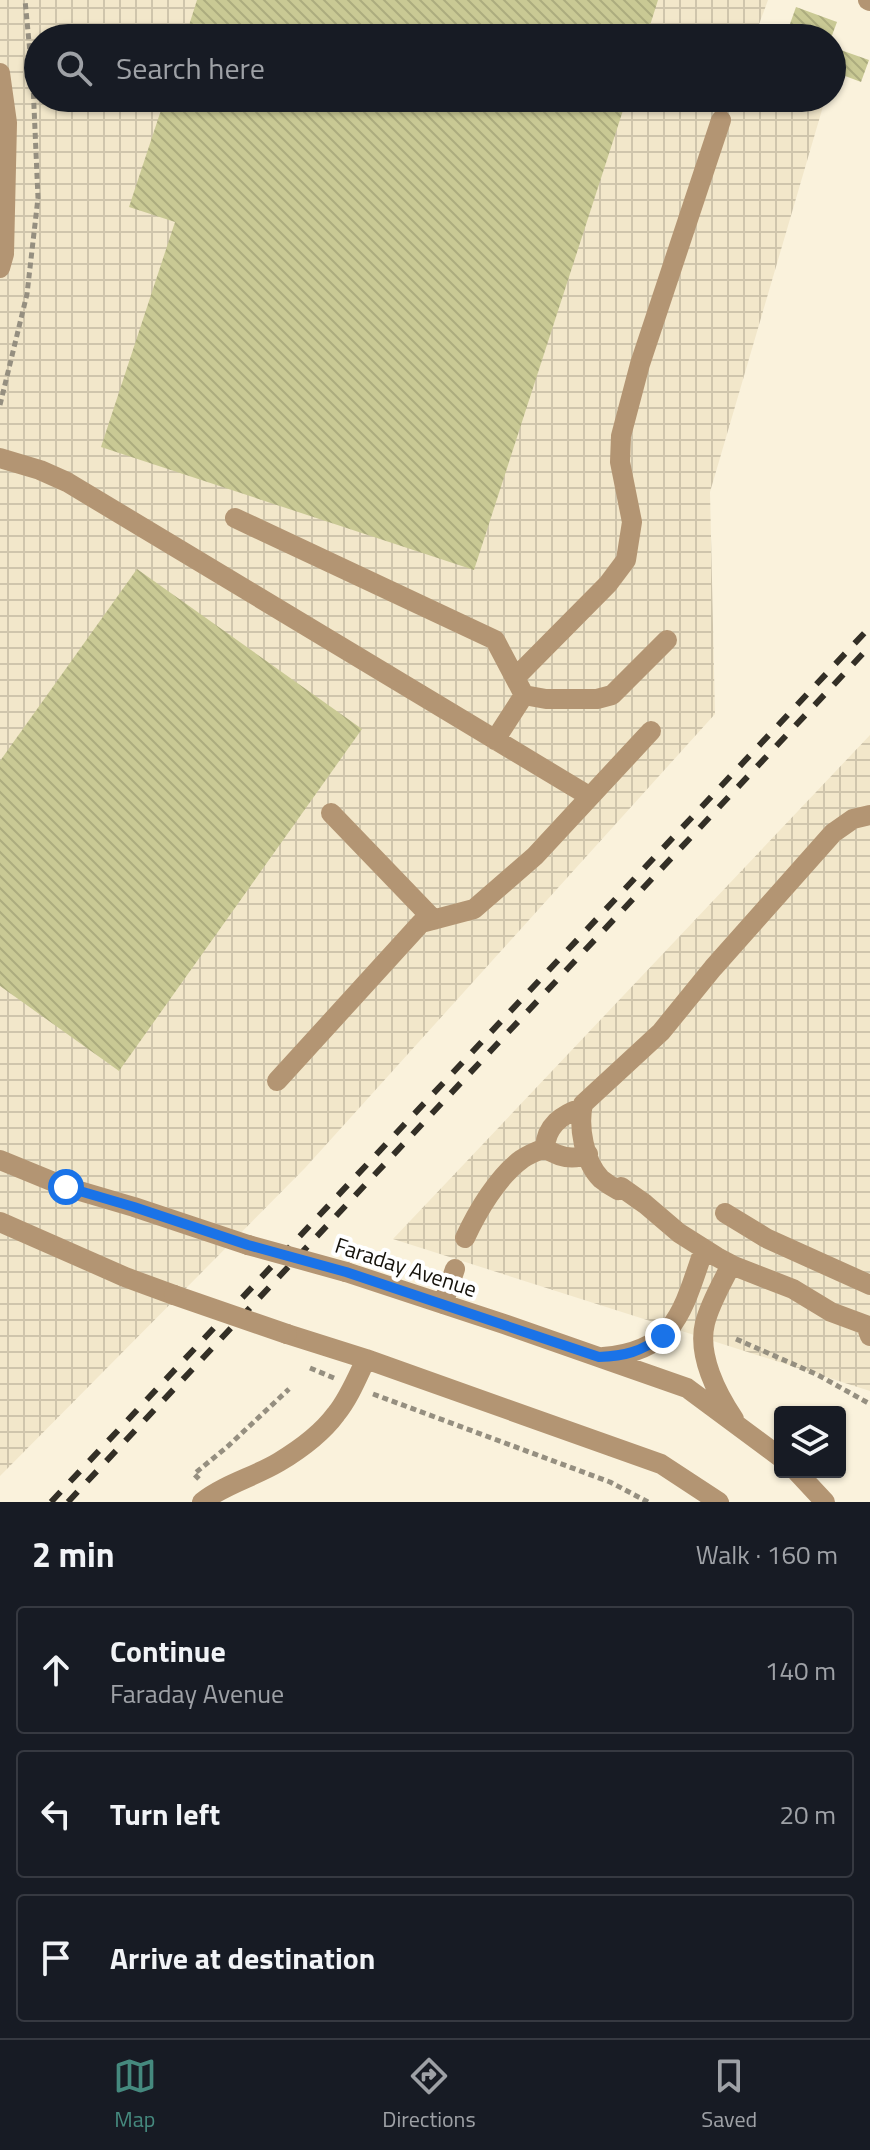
<!DOCTYPE html>
<html lang="en">
<head>
<meta charset="utf-8">
<style>
  :root { --surface:#171b24; --page:#242831; --text:#f1f3f6; --muted:#9ea1a6; --line:#363941; --accent:#45897e }
  body { margin:0; font-family:"Titillium Web",sans-serif; background:var(--page); color:var(--text) }
  .controls { position:absolute; right:24px; bottom:24px; display:grid; overflow:hidden; border-radius:8px; box-shadow:0 2px 6px #0004 }
  .controls button { width:72px; height:72px; display:grid; place-items:center; padding:0; border:0; border-bottom:2px solid var(--line); background:var(--surface); color:var(--text); font:40px sans-serif }
  .stop { position:absolute; width:24px; height:24px; margin:-18px; border:6px solid #1a73e8; border-radius:50%; background:#fff }
  .stop.end { background:#1a73e8; border-color:#fff; box-shadow:0 2px 8px #0008 }
  .list { margin:0; padding:0; list-style:none }
  h2 { display:flex; justify-content:space-between; align-items:center; height:104px; margin:0; padding:0 32px; font-size:34px }
  h2 small { font-size:26px; font-weight:400; color:var(--muted) }
  .list li { display:grid; grid-template-columns:52px 1fr auto; gap:24px; align-items:center; box-sizing:border-box; height:128px; margin:0 16px 16px; padding:0 16px; border:2px solid var(--line); border-radius:8px }
  .list b { display:block; font-size:30px; white-space:nowrap }
  .list p { margin:0; font-size:26px; white-space:nowrap; color:var(--muted) }
  .list em { font-size:26px; font-style:normal; color:var(--muted) }
  .icon { flex:none; width:44px; height:44px; fill:none; stroke:currentColor; stroke-width:2; stroke-linecap:round; stroke-linejoin:round }
  .map { position:relative; flex:none; width:870px; height:1502px; overflow:hidden }
  .search { position:absolute; background:var(--surface); box-shadow:0 2px 6px #0004; left:24px; right:24px; top:24px; height:88px; display:flex; align-items:center; gap:20px; box-sizing:border-box; padding:0 28px; border-radius:44px; color:var(--muted); font-size:30px }
  .sheet { height:536px; background:var(--surface) }
  nav { display:flex; justify-content:space-around; align-items:center; box-sizing:border-box; height:112px; border-top:2px solid var(--line); background:var(--surface); font-size:22px; color:var(--muted) }
  nav a { display:grid; justify-items:center; gap:4px }
  nav .on { color:var(--accent) }
  .map>svg:first-child { display:block }
  .industrial { fill:url(#industrial-grid) }
  .building { fill:url(#building-back-hatch) }
  .lines { fill:none; stroke-linecap:round; stroke-linejoin:round }
  .path { stroke:#958f80; stroke-width:5; stroke-dasharray:6 4; stroke-linecap:butt }
  .minor { stroke:#b39573; stroke-width:20 }
  .rail { stroke:#332f26; stroke-width:6; stroke-dasharray:14 14; stroke-linecap:butt }
  .minor-bridge { stroke:#b39573; stroke-width:20 }
  .route { stroke:#1a73e8; stroke-width:10 }
  .labels { text-anchor:middle; stroke-width:8; stroke-linejoin:round; paint-order:stroke }
  .street-label { font-size:22px; fill:#14110a; stroke:#fff }
</style>
</head>
<body>
<div class="map">
<svg width="870" height="1502" viewBox="0 0 870 1502">
  <defs>
    <pattern id="industrial-grid" width="8" height="8" patternUnits="userSpaceOnUse" patternTransform="scale(2)"><rect width="8" height="8" fill="#f2e7ca"/><path d="M0 4h8M4 0v8" fill="none" stroke="#cfc5ac"/></pattern>
    <pattern id="building-back-hatch" width="6" height="6" patternUnits="userSpaceOnUse" patternTransform="scale(2)"><rect width="6" height="6" fill="#c9c994"/><path d="M-1 5l2 2M0 0l6 6M5-1l2 2" fill="none" stroke="#acac7e"/></pattern>
  </defs>
  <rect width="100%" height="100%" fill="#faf2dc"/>
  <path class="industrial" d="M 0,0 L 768,0 L 754,38 L 38,38 L 38,98 L 810,98 L 824,103 L 710,492 L 715,714 L 305,1168 L 0,1476 Z
    M 870,735 L 870,1391 L 393,1239 Z"/>
  <path class="building" d="M 197,0 L 658,0 L 646,38 L 185,38 Z
    M 796,7 L 837,22 L 831,38 L 785,38 Z
    M 832,47 L 869,60 L 861,82 L 832,71 Z
    M 165,98 L 627,98 L 474,570 L 101,447 L 175,222 L 129,207 Z
    M 137,569 L 362,729 L 119,1071 L 0,986 L 0,761 Z"/>
  <g class="lines">
    <path class="path" d="M 0,405 L 27,294 L 38,198 L 33,84 L 25,0
      M 736,1339 L 818,1375 L 870,1404
      M 310,1368 L 334,1378
      M 373,1394 L 610,1482 L 648,1502
      M 199,1479 L 194,1474 L 227,1447 L 289,1389"/>
    <path class="minor" d="M 868,0 L 870,1
      M 0,73 L 7,123 L 4,254 L 0,268
      M 0,458 L 40,470 L 67,482 L 589,796
      M 235,518 L 495,640 L 524,695
      M 515,678 L 608,584 L 626,560 L 632,522 L 620,462 L 621,436 L 640,364 L 721,120
      M 495,740 L 524,695 L 546,699 L 597,699 L 612,695 L 667,640
      M 331,813 L 434,920
      M 870,815 L 853,819 L 833,833 L 713,968 L 661,1032 L 583,1104 C 578,1126 584,1162 601,1179 C 606,1183 612,1187 618,1190 L 621,1187 L 645,1204 L 679,1233 L 717,1257 L 734,1266 L 793,1289 L 831,1312 L 866,1325 L 870,1336
      M 277,1081 L 421,923 L 474,909 L 535,856 L 651,731
      M 582,1108 C 562,1114 546,1126 545,1148 C 558,1157 572,1161 588,1154
      M 0,1160 L 66,1187 L 134,1207 L 248,1245
      M 725,1213 L 766,1238 L 870,1285
      M 0,1222 L 125,1277 L 174,1295
      M 465,1238 C 477,1212 498,1176 522,1159 C 528,1155 537,1151 545,1148
      M 731,1265 C 722,1283 710,1303 705,1323 C 697,1355 717,1394 734,1419
      M 346,1272 L 504,1324 L 687,1388 L 780,1457
      M 443,1304 L 455,1269
      M 287,1334 L 366,1359 L 661,1464 L 719,1502
      M 603,1357 C 676,1352 683,1309 704,1249
      M 797,1472 L 825,1502
      M 202,1502 C 225,1484 254,1477 279,1462 C 299,1450 322,1433 336,1414 C 349,1398 357,1378 366,1359"/>
    <path class="rail" d="M 51,1502 L 870,627
      M 68,1502 L 870,646"/>
    <path class="minor-bridge" d="M 248,1245 L 346,1272
      M 174,1295 L 287,1334"/>
  </g>
  <g class="lines">
    <path class="route" d="M 66,1187 L 134,1207 L 248,1245 L 346,1272 L 599,1357 C 625,1356 640,1352 663,1336"/>
  </g>
  <g class="labels">
    <g class="street-label">
      <text transform="translate(406 1267) rotate(18)" y="8">Faraday Avenue</text>
    </g>
  </g>
</svg>
<div class="controls">
<button><svg class="icon" aria-label="layers" viewBox="0 0 24 24"><path d="M12 4l9 5-9 5-9-5zM3 14l9 5 9-5"/></svg></button>
</div>
<div class="stop" style="left:66px;top:1187px"></div>
<div class="stop end" style="left:663px;top:1336px"></div>
<div class="search"><svg class="icon" aria-label="search" viewBox="0 0 24 24"><circle cx="10" cy="10" r="6"/><path d="M15 15l6 6"/></svg>Search here</div>
</div>
<section class="sheet">
<h2>2 min<small>Walk · 160 m</small></h2>
<ul class="list">
<li><svg class="icon" aria-label="ahead" viewBox="0 0 24 24"><path d="M12 20V5M6 11l6-6 6 6"/></svg><div><b>Continue</b><p>Faraday Avenue</p></div><em>140 m</em></li>
<li><svg class="icon" aria-label="left" viewBox="0 0 24 24"><path d="M17 20v-9H6M10 6l-5 5 5 5"/></svg><div><b>Turn left</b></div><em>20 m</em></li>
<li><svg class="icon" aria-label="arrive" viewBox="0 0 24 24"><path d="M6 21V4h12l-3 4 3 4H6"/></svg><div><b>Arrive at destination</b></div></li>
</ul>
</section>
<nav>
<a class="on"><svg class="icon" aria-label="map" viewBox="0 0 24 24"><path d="M3 6l6-2 6 2 6-2v14l-6 2-6-2-6 2zM9 4v14M15 6v14"/></svg>Map</a>
<a><svg class="icon" aria-label="directions" viewBox="0 0 24 24"><path d="M12 3l9 9-9 9-9-9zM9 14v-3h6M13 9l2 2-2 2"/></svg>Directions</a>
<a><svg class="icon" aria-label="saved" viewBox="0 0 24 24"><path d="M7 4h10v16l-5-4-5 4z"/></svg>Saved</a>
</nav>
</body>
</html>
